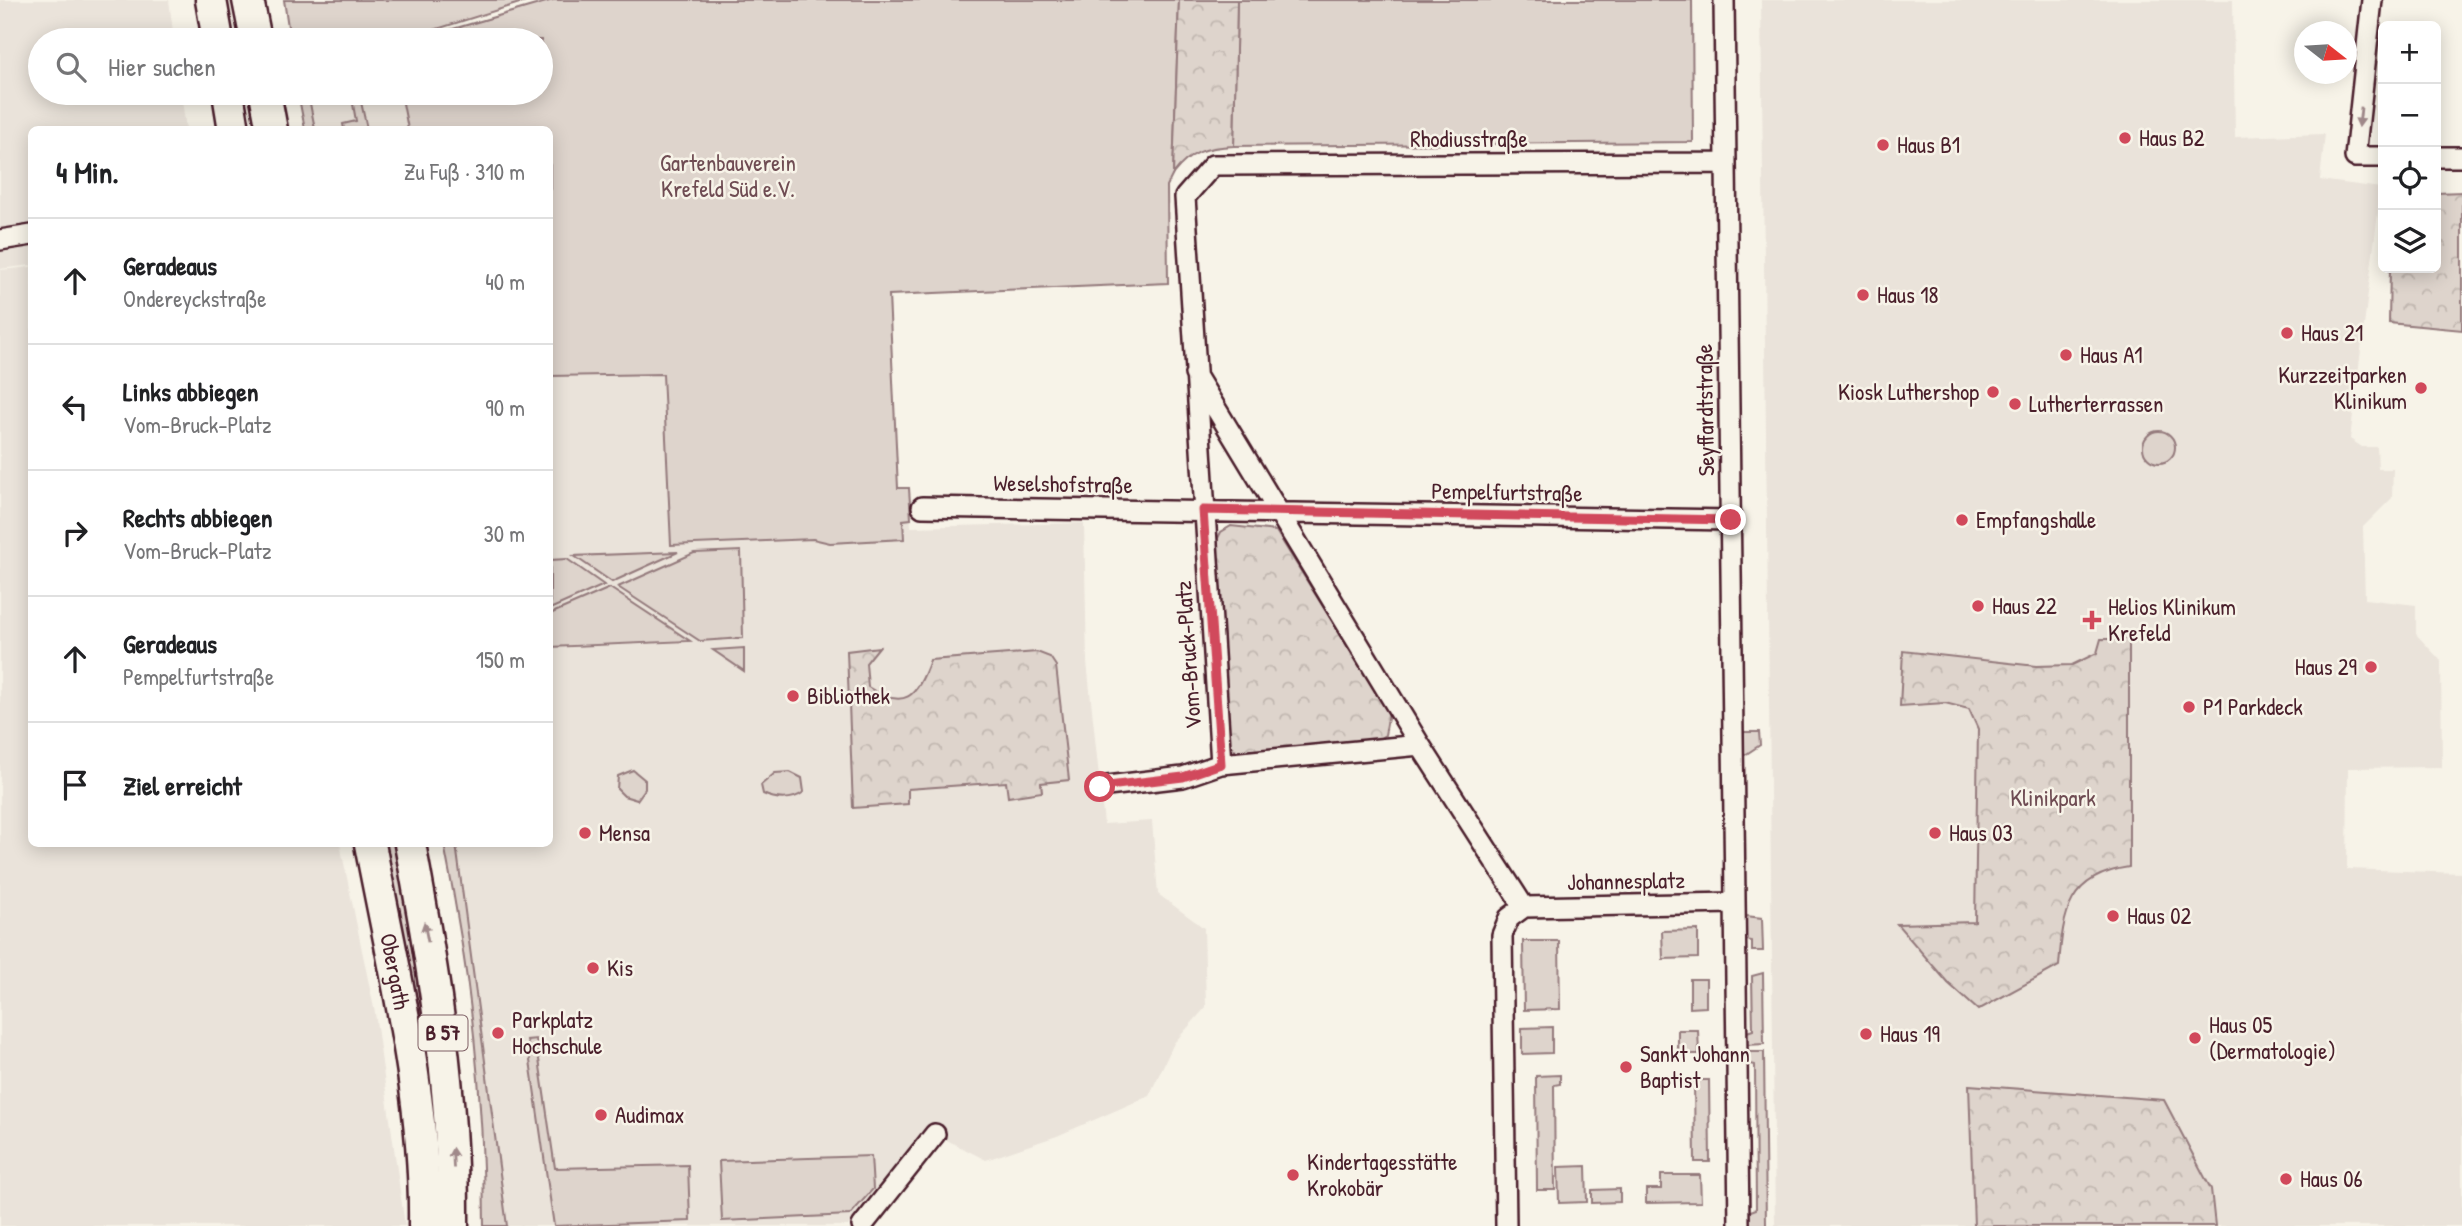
<!DOCTYPE html>
<html lang="de">
<head>
<meta charset="utf-8">
<style>
  :root { --surface:#fff; --page:#f2f2f2; --text:#202124; --muted:#757577; --line:#e0e0e0 }
  body { margin:0; font-family:"Patrick Hand",sans-serif; background:var(--page); color:var(--text) }
  .controls { position:absolute; right:21px; top:21px; display:grid; overflow:hidden; border-radius:10px; box-shadow:0 4px 18px #0003 }
  .controls button { width:63px; height:63px; display:grid; place-items:center; padding:0; border:0; border-bottom:2px solid var(--line); background:var(--surface); color:var(--text); font:35px sans-serif }
  .compass { position:absolute; left:2294px; top:21px; width:63px; height:63px; border-radius:50%; background:var(--surface); box-shadow:0 4px 18px #0003; rotate:107deg }
  .stop { position:absolute; width:21px; height:21px; margin:-16px; border:5px solid #d1495b; border-radius:50%; background:#fff }
  .stop.end { background:#d1495b; border-color:#fff; box-shadow:0 2px 7px #0008 }
  .list { margin:0; padding:0; list-style:none }
  h2 { display:flex; justify-content:space-between; align-items:center; height:91px; margin:0; padding:0 28px; font-size:30px }
  h2 small { font-size:23px; font-weight:400; color:var(--muted) }
  .list li { display:grid; grid-template-columns:46px 1fr auto; gap:21px; align-items:center; box-sizing:border-box; height:126px; padding:0 28px; border-top:2px solid var(--line) }
  .list b { display:block; font-size:26px; white-space:nowrap }
  .list p { margin:0; font-size:23px; white-space:nowrap; color:var(--muted) }
  .list em { font-size:23px; font-style:normal; color:var(--muted) }
  .icon { flex:none; width:38px; height:38px; fill:none; stroke:currentColor; stroke-width:2; stroke-linecap:round; stroke-linejoin:round }
  .map { position:relative; flex:none; width:2462px; height:1226px; overflow:hidden }
  .search { position:absolute; background:var(--surface); box-shadow:0 4px 18px #0003; left:28px; top:28px; width:525px; height:77px; display:flex; align-items:center; gap:18px; box-sizing:border-box; padding:0 24px; border-radius:38px; color:var(--muted); font-size:26px }
  .panel { position:absolute; background:var(--surface); box-shadow:0 4px 18px #0003; left:28px; top:126px; width:525px; height:721px; border-radius:10px }
  .map>svg:first-child { display:block }
  .built { fill:#eae3da }
  .green { fill:#ded4cc; stroke:#947a7c; stroke-width:2 }
  .park { fill:url(#park-crowns); stroke:#947a7c; stroke-width:2 }
  .lines { fill:none; stroke-linecap:round; stroke-linejoin:round }
  .minor-casing { stroke:#4a1f2b; stroke-width:24 }
  .primary-casing { stroke:#4a1f2b; stroke-width:35 }
  .minor { stroke:#f7f3e8; stroke-width:19 }
  .primary { stroke:#f7f3e8; stroke-width:30 }
  .oneway { fill:#a0898a }
  .route { stroke:#d1495b; stroke-width:9 }
  .poi-dot { fill:#d1495b; stroke:#f7f3e8; stroke-width:2.5 }
  .labels { text-anchor:middle; stroke-width:5; stroke-linejoin:round; paint-order:stroke }
  .shield { fill:#f7f3e8; stroke:#7e5f64; stroke-width:2 }
  .shield-label { font-size:21px; font-weight:bold; fill:#4a1f2b }
  .poi-label { font-size:23px; fill:#4a1f2b; stroke:#f7f3e8; text-anchor:start }
  .street-label { font-size:23px; fill:#4a1f2b; stroke:#f7f3e8 }
  .park-label { font-size:23px; fill:#6f4c53; stroke:#f7f3e8 }
</style>
</head>
<body>
<div class="map">
<svg width="2462" height="1226" viewBox="0 0 2462 1226">
  <defs>
    <pattern id="park-crowns" width="20" height="18" patternUnits="userSpaceOnUse" patternTransform="scale(1.75)"><rect width="20" height="18" fill="#ded4cc"/><path d="M2 6a3 3 0 1 1 6 0M12 15a3 3 0 1 1 6 0" fill="none" stroke="#c0b6af"/></pattern>
  </defs>
  <rect width="100%" height="100%" fill="#f7f3e8"/>
  <filter id="ink" filterUnits="userSpaceOnUse"><feTurbulence type="fractalNoise" baseFrequency=".0143" numOctaves="2"/><feDisplacementMap in="SourceGraphic" scale="14" xChannelSelector="R" yChannelSelector="G"/><feConvolveMatrix kernelMatrix="1 2 1 2 8 2 1 2 1" color-interpolation-filters="sRGB"/></filter>
  <g filter="url(#ink)">
    <path class="built" d="M 0,0 L 169,0 L 174,40 L 40,40 L 40,93 L 181,93 L 186,129 L 32,130 L 31,265 L 0,269 Z
      M 1761,0 L 2233,0 L 2235,137 L 2325,134 L 2320,180 L 2381,188 L 2350,439 L 2362,447 L 2377,447 L 2378,469 L 2393,469 L 2392,498 L 2363,527 L 2365,599 L 2416,605 L 2416,634 L 2441,661 L 2442,767 L 2348,768 L 2347,869 L 2462,873 L 2462,1226 L 1775,1226 Z
      M 298,93 L 410,93 L 417,129 L 305,129 Z
      M 31,267 L 32,844 L 340,844 L 375,1013 L 405,1226 L 0,1226 L 0,270 Z
      M 891,344 L 898,488 L 909,488 L 911,527 L 1084,523 L 1087,662 L 1104,824 L 1152,821 L 1158,894 L 1204,928 L 1206,1007 L 1174,1043 L 1149,1096 L 1057,1136 L 986,1160 L 927,1130 L 848,1226 L 484,1226 L 484,1133 L 478,1061 L 470,988 L 444,844 L 550,844 L 550,365 Z"/>
    <path class="green" d="M 284,0 L 529,0 L 402,40 L 290,40 Z
      M 553,0 L 1179,0 L 1173,174 L 1167,186 L 1168,283 L 889,295 L 898,488 L 909,488 L 911,519 L 903,520 L 904,539 L 830,543 L 813,539 L 671,545 L 663,374 L 550,376 L 550,130 L 408,129 L 401,93 L 541,93 L 541,40 L 415,40 Z
      M 1237,0 L 1692,0 L 1693,142 L 1234,146 Z
      M 298,93 L 308,93 L 315,129 L 305,129 Z
      M 351,93 L 359,93 L 367,129 L 344,129 L 343,124 L 356,121 Z
      M2143 447a16 16 0 1 1 32 0a16 16 0 1 1-32 0Z
      M 741,551 L 743,638 L 700,641 L 618,587 L 694,553 Z
      M 678,552 L 612,582 L 574,556 Z
      M 567,559 L 604,585 L 550,609 L 550,560 Z
      M 610,588 L 690,641 L 550,647 L 550,614 Z
      M 744,648 L 744,671 L 713,650 Z
      M 1742,732 L 1759,732 L 1760,745 L 1742,757 Z
      M 633,770 L 645,780 L 645,789 L 637,800 L 624,796 L 617,789 L 618,776 Z
      M 790,772 L 802,778 L 804,792 C 792,801 776,800 763,794 L 761,785 L 775,773 Z
      M 380,844 L 398,844 L 431,1023 L 443,1226 Z
      M 444,844 L 456,844 L 507,1226 L 484,1226 C 484,1093 470,973 444,844 Z
      M 1746,916 L 1762,918 L 1763,951 L 1752,951 L 1752,941 L 1746,940 Z
      M 1698,930 L 1698,958 L 1663,959 L 1662,931 Z
      M 1523,941 L 1559,941 L 1560,1009 L 1524,1010 Z
      M 1763,973 L 1764,1044 L 1747,1045 L 1747,1032 L 1753,1030 L 1752,976 Z
      M 1690,979 L 1706,979 L 1706,1007 L 1690,1008 Z
      M 1552,1027 L 1552,1053 L 1522,1054 L 1522,1028 Z
      M 1678,1030 L 1698,1030 L 1699,1054 L 1678,1054 Z
      M 536,1039 L 555,1168 L 688,1165 L 690,1221 L 554,1226 L 527,1040 Z
      M 1747,1052 L 1764,1052 L 1766,1226 L 1748,1226 L 1748,1212 L 1756,1209 L 1755,1065 L 1747,1063 Z
      M 1560,1075 L 1560,1084 L 1554,1085 L 1555,1190 L 1537,1190 L 1536,1076 Z
      M 1694,1080 L 1709,1080 L 1710,1162 L 1695,1162 Z
      M 871,1156 L 873,1189 L 850,1215 L 722,1221 L 719,1161 Z
      M 1586,1166 L 1587,1202 L 1559,1203 L 1558,1167 Z
      M 1661,1175 L 1700,1175 L 1701,1202 L 1646,1203 L 1646,1189 L 1661,1189 Z
      M 1620,1189 L 1620,1202 L 1592,1203 L 1592,1190 Z"/>
    <path class="park" d="M 1179,0 L 1237,0 L 1234,146 C 1206,147 1190,152 1173,174 Z
      M 2462,192 L 2462,330 L 2389,323 L 2390,268 L 2436,268 L 2436,193 Z
      M 1231,526 L 1276,531 L 1389,713 L 1385,735 L 1374,742 L 1245,754 L 1234,750 L 1229,743 L 1217,540 L 1221,532 Z
      M 2101,639 L 2129,639 L 2129,867 C 2068,876 2063,912 2059,966 L 1978,1010 L 1948,983 L 1897,924 L 1975,922 L 1978,729 L 1969,709 L 1945,703 L 1900,706 L 1903,651 L 2036,666 L 2072,665 L 2097,653 Z
      M 879,647 L 866,663 L 868,687 C 905,711 917,697 930,660 L 1037,652 L 1050,657 L 1056,666 L 1069,780 L 1041,783 L 1042,792 L 1008,797 L 1006,782 L 908,789 L 908,804 L 853,808 L 847,651 Z
      M 1969,1085 L 2164,1100 L 2211,1189 L 2215,1226 L 1974,1226 Z"/>
    <g class="lines">
      <defs>
        <path id="minor" d="M 1724,0 L 1739,1226
          M 2372,0 L 2355,157 L 2383,157
          M 2436,157 L 2462,157
          M 0,240 L 32,235
          M 922,507 L 1731,520
          M 1420,745 L 1524,907
          M 1221,764 L 1185,197 L 1213,165 L 1726,163
          M 1099,787 L 1183,777 L 1221,764 L 1420,745 L 1195,374
          M 862,1226 L 935,1134
          M 1506,1226 L 1502,935 L 1509,918 L 1524,907 L 1735,903"/>
        <g id="primary">
          <path d="M 211,0 L 218,40"/>
          <path d="M 248,0 L 256,40"/>
          <path d="M 228,93 L 234,130"/>
          <path d="M 265,93 L 272,130"/>
          <path id="s1" d="M 370,844 C 394,970 426,1097 424,1226"/>
          <path d="M 410,844 C 434,972 454,1094 453,1226"/>
        </g>
      </defs>
      <use href="#minor" class="minor-casing"/>
      <use href="#primary" class="primary-casing"/>
      <use href="#minor" class="minor"/>
      <use href="#primary" class="primary"/>
    </g>
    <defs><path id="oneway-solid" d="M-6-.8H1V-3.2L6.5 0L1 3.2V.8H-6Z" transform="scale(1.75)"/></defs>
    <g class="oneway">
      <use href="#oneway-solid" transform="translate(2360 117) rotate(96)"/>
      <use href="#oneway-solid" transform="translate(426 932) rotate(-101)"/>
      <use href="#oneway-solid" transform="translate(453 1158) rotate(-93)"/>
    </g>
  </g>
  <g class="lines" filter="url(#ink)">
    <path class="route" d="M 1100,787 L 1183,777 L 1221,764 L 1203,510 L 1731,520"/>
  </g>
  <g class="poi-dot">
    <circle cx="2125" cy="138" r="7"/>
    <circle cx="1883" cy="145" r="7"/>
    <circle cx="1863" cy="295" r="7"/>
    <circle cx="2287" cy="333" r="7"/>
    <circle cx="2066" cy="355" r="7"/>
    <circle cx="2421" cy="388" r="7"/>
    <circle cx="1993" cy="392" r="7"/>
    <circle cx="2015" cy="404" r="7"/>
    <circle cx="1962" cy="520" r="7"/>
    <circle cx="1978" cy="606" r="7"/>
    <path d="M2088.5 609.5h7v7h7v7h-7v7h-7v-7h-7v-7h7z"/>
    <circle cx="2371" cy="667" r="7"/>
    <circle cx="793" cy="696" r="7"/>
    <circle cx="2189" cy="707" r="7"/>
    <circle cx="585" cy="833" r="7"/>
    <circle cx="1935" cy="833" r="7"/>
    <circle cx="2113" cy="916" r="7"/>
    <circle cx="593" cy="968" r="7"/>
    <circle cx="498" cy="1033" r="7"/>
    <circle cx="1866" cy="1034" r="7"/>
    <circle cx="2195" cy="1038" r="7"/>
    <circle cx="1626" cy="1067" r="7"/>
    <circle cx="601" cy="1115" r="7"/>
    <circle cx="1293" cy="1175" r="7"/>
    <circle cx="2286" cy="1179" r="7"/>
  </g>
  <g class="labels">
    <rect class="shield" x="418.5" y="1015.5" width="49" height="35" rx="5"/>
    <g class="shield-label">
      <text x="443" y="1040">B 57</text>
    </g>
    <g class="poi-label">
      <text x="2139" y="146">Haus B2</text>
      <text x="1897" y="153">Haus B1</text>
      <text x="1877" y="303">Haus 18</text>
      <text x="2301" y="341">Haus 21</text>
      <text x="2080" y="363">Haus A1</text>
      <text x="2407" y="383" text-anchor="end">Kurzzeitparken<tspan x="2407" dy="26">Klinikum</tspan></text>
      <text x="1979" y="400" text-anchor="end">Kiosk Luthershop</text>
      <text x="2029" y="412">Lutherterrassen</text>
      <text x="1976" y="528">Empfangshalle</text>
      <text x="1992" y="614">Haus 22</text>
      <text x="2108" y="615">Helios Klinikum<tspan x="2108" dy="26">Krefeld</tspan></text>
      <text x="2357" y="675" text-anchor="end">Haus 29</text>
      <text x="807" y="704">Bibliothek</text>
      <text x="2203" y="715">P1 Parkdeck</text>
      <text x="599" y="841">Mensa</text>
      <text x="1949" y="841">Haus 03</text>
      <text x="2127" y="924">Haus 02</text>
      <text x="607" y="976">Kis</text>
      <text x="512" y="1028">Parkplatz<tspan x="512" dy="26">Hochschule</tspan></text>
      <text x="2209" y="1033">Haus 05<tspan x="2209" dy="26">(Dermatologie)</tspan></text>
      <text x="1880" y="1042">Haus 19</text>
      <text x="1640" y="1062">Sankt Johann<tspan x="1640" dy="26">Baptist</tspan></text>
      <text x="615" y="1123">Audimax</text>
      <text x="1307" y="1170">Kindertagesstätte<tspan x="1307" dy="26">Krokobär</tspan></text>
      <text x="2300" y="1187">Haus 06</text>
    </g>
    <g class="street-label">
      <text x="1469" y="147">Rhodiusstraße</text>
      <text transform="translate(1705 410) rotate(-91)" y="8">Seyffardtstraße</text>
      <text transform="translate(1063 484) rotate(1)" y="8">Weselshofstraße</text>
      <text transform="translate(1507 492) rotate(1)" y="8">Pempelfurtstraße</text>
      <text transform="translate(1188 655) rotate(-94)" y="8">Vom-Bruck-Platz</text>
      <text transform="translate(1626 881) rotate(-1)" y="8">Johannesplatz</text>
      <text dy="8" stroke="none"><textPath href="#s1" startOffset="130">Obergath</textPath></text>
    </g>
    <g class="park-label">
      <text x="728" y="171">Gartenbauverein<tspan x="728" dy="26">Krefeld Süd e.V.</tspan></text>
      <text x="2053" y="806">Klinikpark</text>
    </g>
  </g>
</svg>
<div class="controls">
<button>+</button>
<button>−</button>
<button><svg class="icon" aria-label="locate" viewBox="0 0 24 24"><circle cx="12" cy="12" r="6"/><path d="M12 2v4M12 18v4M2 12h4M18 12h4"/></svg></button>
<button><svg class="icon" aria-label="layers" viewBox="0 0 24 24"><path d="M12 4l9 5-9 5-9-5zM3 14l9 5 9-5"/></svg></button>
</div>
<svg class="compass" viewBox="-18 -18 36 36"><path d="M0-13l5 13h-10z" fill="#e53935"/><path d="M0 13l5-13h-10z" fill="#757577"/></svg>
<div class="stop" style="left:1100px;top:787px"></div>
<div class="stop end" style="left:1731px;top:520px"></div>
<div class="search"><svg class="icon" aria-label="search" viewBox="0 0 24 24"><circle cx="10" cy="10" r="6"/><path d="M15 15l6 6"/></svg>Hier suchen</div>
<section class="panel">
<h2>4 Min.<small>Zu Fuß · 310 m</small></h2>
<ul class="list">
<li><svg class="icon" aria-label="ahead" viewBox="0 0 24 24"><path d="M12 20V5M6 11l6-6 6 6"/></svg><div><b>Geradeaus</b><p>Ondereyckstraße</p></div><em>40 m</em></li>
<li><svg class="icon" aria-label="left" viewBox="0 0 24 24"><path d="M17 20v-9H6M10 6l-5 5 5 5"/></svg><div><b>Links abbiegen</b><p>Vom-Bruck-Platz</p></div><em>90 m</em></li>
<li><svg class="icon" aria-label="right" viewBox="0 0 24 24"><path d="M7 20v-9h11M14 6l5 5-5 5"/></svg><div><b>Rechts abbiegen</b><p>Vom-Bruck-Platz</p></div><em>30 m</em></li>
<li><svg class="icon" aria-label="ahead" viewBox="0 0 24 24"><path d="M12 20V5M6 11l6-6 6 6"/></svg><div><b>Geradeaus</b><p>Pempelfurtstraße</p></div><em>150 m</em></li>
<li><svg class="icon" aria-label="arrive" viewBox="0 0 24 24"><path d="M6 21V4h12l-3 4 3 4H6"/></svg><div><b>Ziel erreicht</b></div></li>
</ul>
</section>
</div>
</body>
</html>
